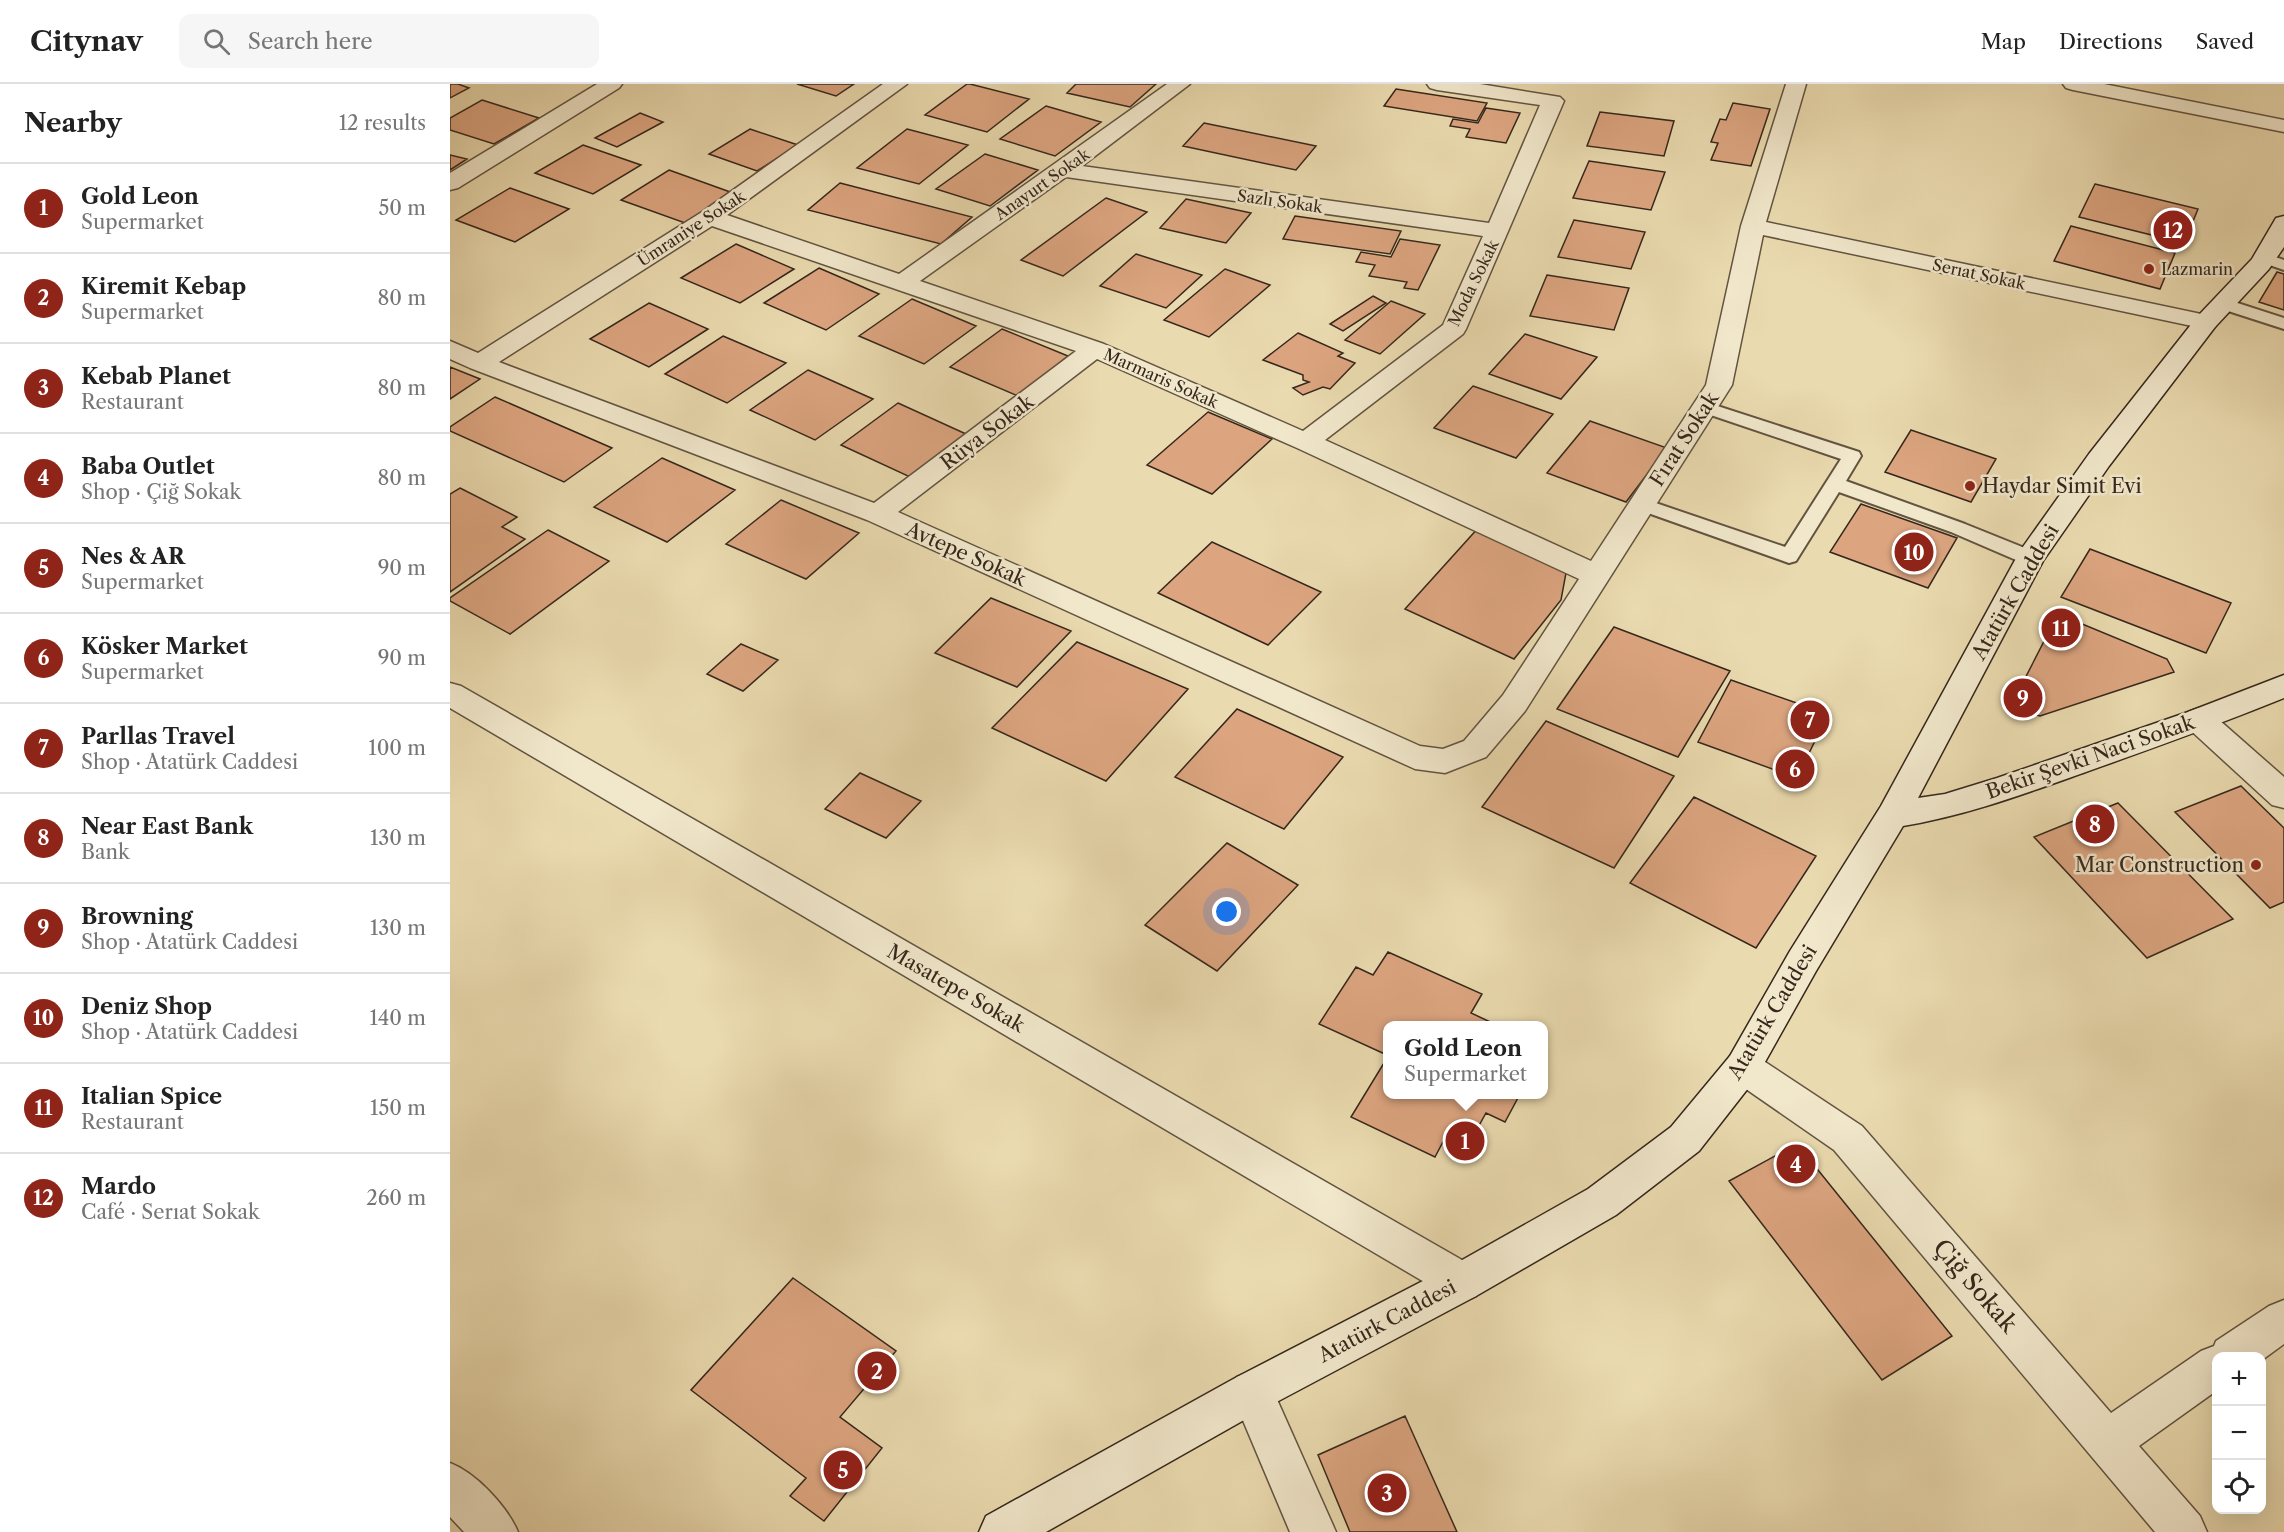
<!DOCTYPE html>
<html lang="en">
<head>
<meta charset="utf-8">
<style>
  :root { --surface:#fff; --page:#f6f6f6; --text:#222; --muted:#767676; --line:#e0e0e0; --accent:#8f2418 }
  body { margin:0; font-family:"Libre Caslon Text",serif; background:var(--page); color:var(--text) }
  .controls { position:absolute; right:18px; bottom:18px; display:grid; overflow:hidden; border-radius:12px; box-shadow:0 6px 24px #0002 }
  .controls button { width:54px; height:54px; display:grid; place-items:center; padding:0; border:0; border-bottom:2px solid var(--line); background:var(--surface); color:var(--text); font:30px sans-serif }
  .you { position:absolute; left:777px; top:828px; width:21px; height:21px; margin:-15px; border:4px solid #fff; border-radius:50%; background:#1a73e8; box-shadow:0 0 0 9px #1a73e833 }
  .badge { display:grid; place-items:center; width:39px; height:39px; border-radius:50%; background:var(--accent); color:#fff; font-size:20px; font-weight:700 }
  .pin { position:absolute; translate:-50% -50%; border:3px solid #fff; box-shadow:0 2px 6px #0006 }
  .popup { position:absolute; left:933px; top:937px; width:165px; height:78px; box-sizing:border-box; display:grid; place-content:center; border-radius:12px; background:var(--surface); filter:drop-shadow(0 2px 4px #0005); font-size:20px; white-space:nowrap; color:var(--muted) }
  .popup b { font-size:22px; color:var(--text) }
  .popup::after { content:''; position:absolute; left:50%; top:100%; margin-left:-12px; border:12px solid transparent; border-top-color:var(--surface) }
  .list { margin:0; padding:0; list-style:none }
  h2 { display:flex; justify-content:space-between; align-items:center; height:78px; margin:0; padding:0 24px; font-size:26px }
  h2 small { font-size:20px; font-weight:400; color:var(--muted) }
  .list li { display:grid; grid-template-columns:39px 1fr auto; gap:18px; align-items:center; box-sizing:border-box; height:90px; padding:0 24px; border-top:2px solid var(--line) }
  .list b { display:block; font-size:22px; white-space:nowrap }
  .list p { margin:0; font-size:20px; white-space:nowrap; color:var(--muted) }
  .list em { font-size:20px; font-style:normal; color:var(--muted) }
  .icon { flex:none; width:33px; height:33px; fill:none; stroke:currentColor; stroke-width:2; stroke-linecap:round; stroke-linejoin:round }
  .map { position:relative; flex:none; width:1834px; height:1448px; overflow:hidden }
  header { display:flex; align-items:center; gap:36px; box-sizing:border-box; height:84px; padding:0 30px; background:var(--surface); border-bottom:2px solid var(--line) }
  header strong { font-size:28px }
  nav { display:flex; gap:33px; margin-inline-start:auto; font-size:21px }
  .search { width:420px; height:54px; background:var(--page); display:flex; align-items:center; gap:15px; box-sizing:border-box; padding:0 21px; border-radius:12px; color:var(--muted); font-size:22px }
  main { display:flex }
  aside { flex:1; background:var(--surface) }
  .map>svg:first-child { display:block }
  .building { fill:#dca580; stroke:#35271c; stroke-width:1.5 }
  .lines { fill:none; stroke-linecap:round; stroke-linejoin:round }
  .lane-casing { stroke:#625441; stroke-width:4 }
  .street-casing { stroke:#625441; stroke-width:3 }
  .secondary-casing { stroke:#35271c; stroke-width:3 }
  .lane { fill:#f1e7cb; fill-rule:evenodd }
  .street { fill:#f1e7cb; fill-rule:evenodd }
  .secondary { fill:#f1e7cb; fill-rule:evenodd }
  .poi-dot { fill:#8f2418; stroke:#f1e7cb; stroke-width:2 }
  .labels { text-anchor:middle; stroke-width:5; stroke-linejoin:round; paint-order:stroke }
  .far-street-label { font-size:16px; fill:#35271c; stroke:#f1e7cb }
  .far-poi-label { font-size:16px; fill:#35271c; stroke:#f1e7cb; text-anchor:start }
  .street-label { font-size:20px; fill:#35271c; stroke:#f1e7cb }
  .poi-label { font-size:20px; fill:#35271c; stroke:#f1e7cb; text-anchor:start }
  .near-street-label { font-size:24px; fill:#35271c; stroke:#f1e7cb }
</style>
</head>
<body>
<header>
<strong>Citynav</strong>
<div class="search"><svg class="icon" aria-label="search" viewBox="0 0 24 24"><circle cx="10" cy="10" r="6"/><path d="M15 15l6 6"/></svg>Search here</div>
<nav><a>Map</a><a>Directions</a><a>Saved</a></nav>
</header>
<main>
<aside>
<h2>Nearby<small>12 results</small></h2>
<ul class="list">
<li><span class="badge">1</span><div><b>Gold Leon</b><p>Supermarket</p></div><em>50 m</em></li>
<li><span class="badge">2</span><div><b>Kiremit Kebap</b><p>Supermarket</p></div><em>80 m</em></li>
<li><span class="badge">3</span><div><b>Kebab Planet</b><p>Restaurant</p></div><em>80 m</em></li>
<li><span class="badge">4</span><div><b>Baba Outlet</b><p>Shop · Çiğ Sokak</p></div><em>80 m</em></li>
<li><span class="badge">5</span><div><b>Nes &amp; AR</b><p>Supermarket</p></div><em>90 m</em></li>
<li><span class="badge">6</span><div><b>Kösker Market</b><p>Supermarket</p></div><em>90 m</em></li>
<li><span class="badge">7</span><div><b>Parllas Travel</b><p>Shop · Atatürk Caddesi</p></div><em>100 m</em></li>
<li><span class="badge">8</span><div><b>Near East Bank</b><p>Bank</p></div><em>130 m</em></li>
<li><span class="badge">9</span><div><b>Browning</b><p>Shop · Atatürk Caddesi</p></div><em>130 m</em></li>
<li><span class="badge">10</span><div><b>Deniz Shop</b><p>Shop · Atatürk Caddesi</p></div><em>140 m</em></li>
<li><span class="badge">11</span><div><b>Italian Spice</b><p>Restaurant</p></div><em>150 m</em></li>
<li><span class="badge">12</span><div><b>Mardo</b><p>Café · Serıat Sokak</p></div><em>260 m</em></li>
</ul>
</aside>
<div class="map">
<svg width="1834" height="1448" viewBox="0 0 1834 1448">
  <rect width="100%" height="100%" fill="#eadaaf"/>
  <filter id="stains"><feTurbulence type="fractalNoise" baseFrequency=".00333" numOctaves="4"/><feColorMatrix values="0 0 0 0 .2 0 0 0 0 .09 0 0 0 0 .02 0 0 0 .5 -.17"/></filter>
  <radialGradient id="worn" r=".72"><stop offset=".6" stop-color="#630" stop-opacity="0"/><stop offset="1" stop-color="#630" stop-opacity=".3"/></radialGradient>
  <path class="building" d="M 0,0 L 8,0 L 19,4 L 0,14 Z
    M 347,0 L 404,0 L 386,12 Z
    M 517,0 L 520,0 L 579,15 L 537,48 L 475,31 Z
    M 626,0 L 706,0 L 680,23 L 617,9 Z
    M 946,5 L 1037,19 L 1027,37 L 934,22 Z
    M 32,16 L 89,34 L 44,60 L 0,46 L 0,34 Z
    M 1283,19 L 1320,25 L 1301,82 L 1261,76 L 1268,59 L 1261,58 L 1270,35 L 1276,36 Z
    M 596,22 L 651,38 L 605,72 L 550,55 Z
    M 1036,24 L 1070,29 L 1056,59 L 1016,53 L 1020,45 L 1000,42 L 1003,35 L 1028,39 Z
    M 1150,28 L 1224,37 L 1214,72 L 1137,62 Z
    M 190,29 L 213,38 L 167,63 L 145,54 Z
    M 754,39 L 866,62 L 846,86 L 733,62 Z
    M 300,45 L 348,61 L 307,87 L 259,70 Z
    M 457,45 L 518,61 L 469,100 L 407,84 Z
    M 133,61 L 191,81 L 143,110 L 85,89 Z
    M 535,70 L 588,86 L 540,122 L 486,105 Z
    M 0,71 L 17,75 L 0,86 Z
    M 1139,77 L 1215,88 L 1201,126 L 1123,114 Z
    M 219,86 L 283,109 L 235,139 L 171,116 Z
    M 390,99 L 522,133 L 491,160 L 358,126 Z
    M 1645,100 L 1748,125 L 1734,159 L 1629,133 Z
    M 60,104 L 119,125 L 65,158 L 6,136 Z
    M 656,114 L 697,128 L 613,192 L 571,176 Z
    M 736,115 L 801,129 L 776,159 L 710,144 Z
    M 845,132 L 951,147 L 940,170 L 833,155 Z
    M 1124,136 L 1195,148 L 1181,185 L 1108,173 Z
    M 1621,142 L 1725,169 L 1710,205 L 1604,177 Z
    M 950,155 L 990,161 L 968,206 L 954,204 L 957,198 L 919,192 L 925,181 L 906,178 L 911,168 L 941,173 Z
    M 286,160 L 344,185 L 290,219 L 231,194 Z
    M 686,170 L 752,191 L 716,224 L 650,202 Z
    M 369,184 L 429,210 L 376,246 L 314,219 Z
    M 775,185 L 820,201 L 759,253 L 714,236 Z
    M 1827,188 L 1834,190 L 1834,226 L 1809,218 Z
    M 1097,191 L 1179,204 L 1164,246 L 1080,232 Z
    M 923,212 L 936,219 L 893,247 L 880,240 Z
    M 462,215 L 526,242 L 474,280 L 409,252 Z
    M 941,217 L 975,230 L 930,270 L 895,256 Z
    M 199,219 L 258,245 L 199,283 L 140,255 Z
    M 552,245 L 618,272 L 568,312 L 500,283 Z
    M 848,249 L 893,269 L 888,272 L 905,279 L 880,305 L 873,303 L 853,311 L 843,304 L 859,298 L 853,296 L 853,291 L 813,276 Z
    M 1075,250 L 1147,273 L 1111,315 L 1039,290 Z
    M 273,252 L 336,279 L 277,319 L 215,290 Z
    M 0,283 L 30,295 L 0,315 Z
    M 358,286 L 423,315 L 365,356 L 300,326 Z
    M 1023,302 L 1103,330 L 1066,374 L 984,344 Z
    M 45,313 L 162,364 L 114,398 L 0,347 L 0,343 Z
    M 448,319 L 516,350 L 460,393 L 391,361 Z
    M 758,328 L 822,355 L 762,410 L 697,381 Z
    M 1140,337 L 1217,364 L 1176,418 L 1097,389 Z
    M 1461,346 L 1546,375 L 1521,418 L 1435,388 Z
    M 212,374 L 285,406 L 217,458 L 144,423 Z
    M 10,404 L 67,433 L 52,443 L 75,455 L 0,508 L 0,410 Z
    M 331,416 L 409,449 L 356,495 L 276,460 Z
    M 1411,420 L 1507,454 L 1478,504 L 1380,468 Z
    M 1030,442 L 1111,481 L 1116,489 L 1111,516 L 1064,575 L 955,525 Z
    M 98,446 L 159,477 L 60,550 L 0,517 L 0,514 Z
    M 762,458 L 871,508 L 818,561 L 708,509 Z
    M 1640,465 L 1781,519 L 1756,569 L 1611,513 Z
    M 541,514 L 621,547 L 567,603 L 485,569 Z
    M 1608,530 L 1717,575 L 1724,588 L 1590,632 L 1575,628 L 1568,620 L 1568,608 Z
    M 1164,543 L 1280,587 L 1228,673 L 1107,625 Z
    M 627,558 L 738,605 L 656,697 L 542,644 Z
    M 291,560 L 328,576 L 293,607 L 257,590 Z
    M 1281,596 L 1378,630 L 1347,694 L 1248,658 Z
    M 787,625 L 893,673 L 834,745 L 725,693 Z
    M 1096,637 L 1224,692 L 1164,784 L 1032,723 Z
    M 410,689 L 471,717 L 436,754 L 375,725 Z
    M 1791,702 L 1834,744 L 1834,818 L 1820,824 L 1725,728 Z
    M 1244,713 L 1366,772 L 1306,864 L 1180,799 Z
    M 1668,719 L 1783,835 L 1697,874 L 1584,753 Z
    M 777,759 L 848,801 L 767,887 L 695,841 Z
    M 938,868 L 1032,910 L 1021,929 L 1049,942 L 937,942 L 937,971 L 869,940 L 906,883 L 923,891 Z
    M 937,974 L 937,1010 L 1070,1010 L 1055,1038 L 1036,1029 L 1016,1065 L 995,1054 L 985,1073 L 901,1033 Z
    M 1347,1060 L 1502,1252 L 1432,1296 L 1279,1097 Z
    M 343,1194 L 446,1267 L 390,1333 L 432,1364 L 374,1437 L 340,1412 L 356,1394 L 241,1306 Z
    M 955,1332 L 1007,1448 L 900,1448 L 868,1371 Z"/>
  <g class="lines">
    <defs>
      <path id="lane" d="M 1814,169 L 1834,176 L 1834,186 L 1808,177 L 1806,174 Z
        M 1775,215 L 1834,234 L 1834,245 L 1769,224 L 1767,220 L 1769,216 Z
        M 1255,318 L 1409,368 L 1411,372 L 1396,397 L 1515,440 L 1587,469 L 1590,474 L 1587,479 L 1580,481 L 1573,479 L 1501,448 L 1389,408 L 1346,477 L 1339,479 L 1184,424 L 1181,420 L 1184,416 L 1191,414 L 1335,463 L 1391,375 L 1249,327 L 1246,323 L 1249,319 Z"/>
      <path id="street" d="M 147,0 L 172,0 L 169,4 L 8,104 L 0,106 L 0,89 Z
        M 433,0 L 457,0 L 277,131 L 449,190 L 717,0 L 740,0 L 632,82 L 1039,139 L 1090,21 L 987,6 L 980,4 L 977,0 L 1030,0 L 1110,13 L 1114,17 L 1016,245 L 1013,250 L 875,356 L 1141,477 L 1256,301 L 1291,142 L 1336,0 L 1356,0 L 1316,138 L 1756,231 L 1765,233 L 1768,238 L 1765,243 L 1756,245 L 1313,151 L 1282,301 L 1075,627 L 1036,673 L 995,689 L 965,685 L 417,436 L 20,284 L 0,275 L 0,257 L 28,269 L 252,128 ZM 616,93 L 1033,152 L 993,241 L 853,347 L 654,260 L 470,197 ZM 262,142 L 626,267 L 424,419 L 49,278 ZM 647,275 L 847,364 L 1129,495 L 1053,611 L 1014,657 L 993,665 L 970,662 L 448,428 Z
        M 1613,0 L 1654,0 L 1834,36 L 1834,48 L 1623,6 L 1616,4 Z
        M 0,599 L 11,602 L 1026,1184 L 1033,1198 L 1026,1212 L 1012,1218 L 998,1212 L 0,624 Z
        M 1749,624 L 1760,628 L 1834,693 L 1834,724 L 1822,721 L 1738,644 L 1733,636 L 1738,628 Z
        M 1293,967 L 1306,972 L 1412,1042 L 1661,1329 L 1751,1267 L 1764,1262 L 1766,1257 L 1819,1222 L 1834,1216 L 1834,1260 L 1812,1276 L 1812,1272 L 1766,1272 L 1766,1307 L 1689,1362 L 1750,1432 L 1757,1448 L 1705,1448 L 1384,1066 L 1280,994 L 1274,983 L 1280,972 Z
        M 802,1287 L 817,1293 L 886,1448 L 840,1448 L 781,1308 L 787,1293 Z
        M 0,1379 C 26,1389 57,1422 68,1448 L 14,1448 L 0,1433 Z"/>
      <path id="secondary" d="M 1834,132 L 1834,163 L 1819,185 L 1765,243 L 1659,382 L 1593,477 L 1468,714 L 1495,710 L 1547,694 L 1738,628 L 1834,591 L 1834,614 C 1768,641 1700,665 1633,689 C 1574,710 1515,732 1453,742 L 1366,887 L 1306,994 L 1249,1067 L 1166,1131 L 1026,1212 L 817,1323 L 596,1448 L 529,1448 L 536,1432 L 787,1293 L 998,1184 L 1138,1105 L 1221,1043 L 1280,972 L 1340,867 L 1431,722 L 1570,467 L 1639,370 L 1747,233 L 1802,175 L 1826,134 Z"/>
    </defs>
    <use href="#lane" class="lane-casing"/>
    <use href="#street" class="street-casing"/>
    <use href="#secondary" class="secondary-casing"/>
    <use href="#lane" class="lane"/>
    <use href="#street" class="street"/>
    <use href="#secondary" class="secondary"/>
  </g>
  <g class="poi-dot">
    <circle cx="1699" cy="185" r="6"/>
    <circle cx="1520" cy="402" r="6"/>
    <circle cx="1806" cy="781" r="6"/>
  </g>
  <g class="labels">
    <g class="far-street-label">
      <text transform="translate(592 100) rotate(-35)" y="6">Anayurt Sokak</text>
      <text transform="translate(830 117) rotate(8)" y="6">Sazlı Sokak</text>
      <text transform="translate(241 144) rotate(-33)" y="6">Ümraniye Sokak</text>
      <text transform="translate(1529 190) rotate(12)" y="6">Serıat Sokak</text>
      <text transform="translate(1023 199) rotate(-64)" y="6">Moda Sokak</text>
      <text transform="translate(711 294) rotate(24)" y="6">Marmaris Sokak</text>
    </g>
    <g class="far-poi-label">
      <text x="1711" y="191">Lazmarin</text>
    </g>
    <g class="street-label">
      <text transform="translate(537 348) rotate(-37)" y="7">Rüya Sokak</text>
      <text transform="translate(1234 355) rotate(-57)" y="7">Fırat Sokak</text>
      <text transform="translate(516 470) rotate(24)" y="7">Avtepe Sokak</text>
      <text transform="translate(1565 508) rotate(-60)" y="7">Atatürk Caddesi</text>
      <text transform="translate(1640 673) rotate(-19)" y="7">Bekir Şevki Naci Sokak</text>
      <text transform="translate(506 904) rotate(30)" y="7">Masatepe Sokak</text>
      <text transform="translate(1322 928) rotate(-59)" y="7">Atatürk Caddesi</text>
      <text transform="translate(937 1237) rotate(-28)" y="7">Atatürk Caddesi</text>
    </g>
    <g class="poi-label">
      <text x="1532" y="409">Haydar Simit Evi</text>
      <text x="1794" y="788" text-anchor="end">Mar Construction</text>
    </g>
    <g class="near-street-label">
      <text transform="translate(1525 1202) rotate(49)" y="8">Çiğ Sokak</text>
    </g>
  </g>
  <rect width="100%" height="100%" filter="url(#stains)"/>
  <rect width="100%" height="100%" fill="url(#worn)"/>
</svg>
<div class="controls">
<button>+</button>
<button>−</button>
<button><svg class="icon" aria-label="locate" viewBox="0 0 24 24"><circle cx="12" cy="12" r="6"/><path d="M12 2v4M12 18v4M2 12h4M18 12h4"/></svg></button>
</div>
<div class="you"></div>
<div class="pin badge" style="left:1015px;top:1057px">1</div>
<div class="popup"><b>Gold Leon</b>Supermarket</div>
<div class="pin badge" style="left:427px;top:1287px">2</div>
<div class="pin badge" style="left:937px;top:1409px">3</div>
<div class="pin badge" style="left:1346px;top:1080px">4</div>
<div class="pin badge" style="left:393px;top:1386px">5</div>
<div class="pin badge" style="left:1345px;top:685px">6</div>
<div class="pin badge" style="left:1360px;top:636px">7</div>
<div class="pin badge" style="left:1645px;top:740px">8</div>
<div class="pin badge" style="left:1573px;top:614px">9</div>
<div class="pin badge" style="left:1464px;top:468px">10</div>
<div class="pin badge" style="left:1611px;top:544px">11</div>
<div class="pin badge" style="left:1723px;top:146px">12</div>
</div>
</main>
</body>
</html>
